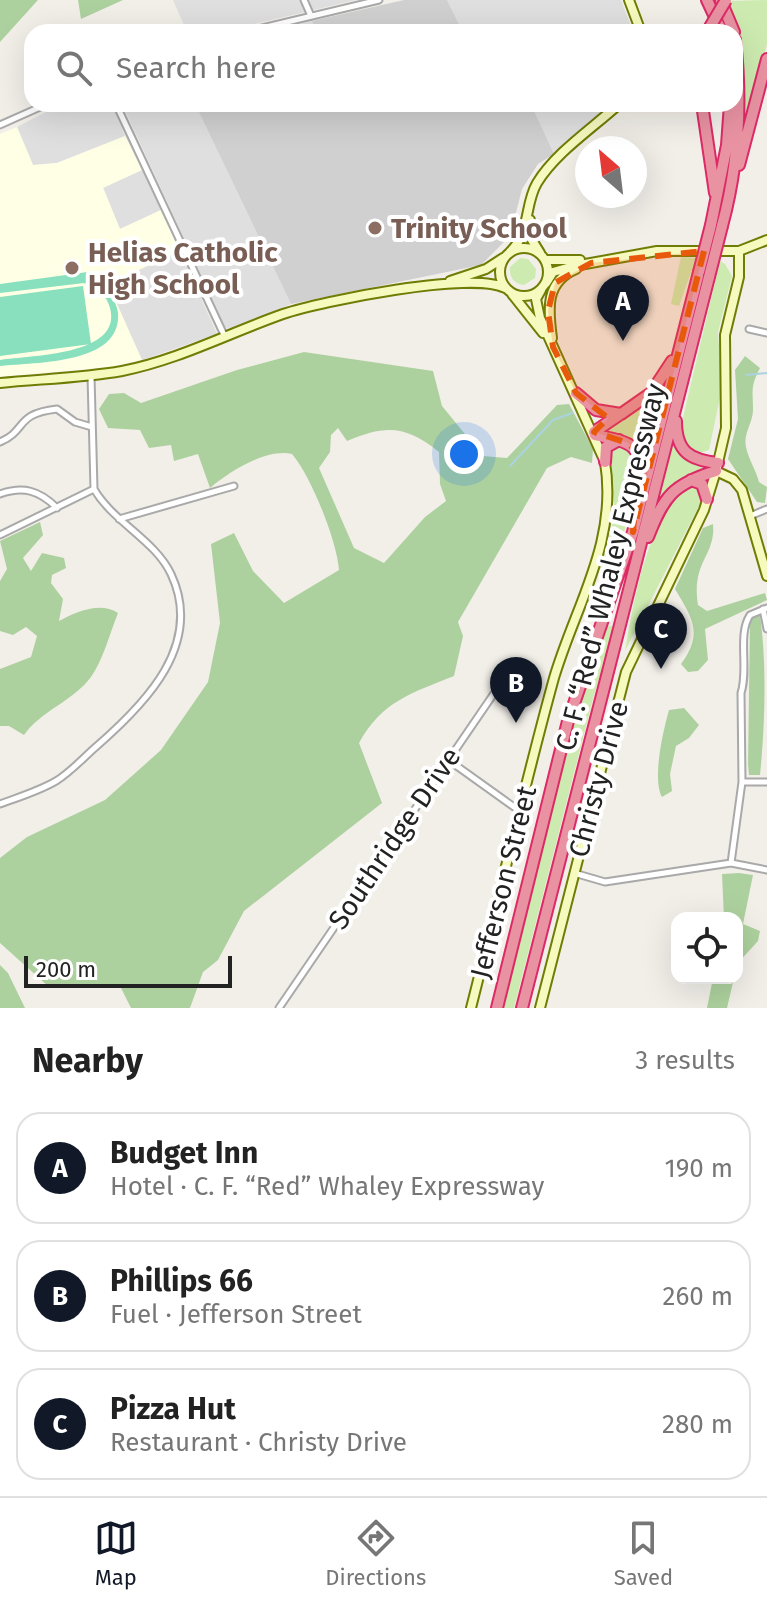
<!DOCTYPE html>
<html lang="en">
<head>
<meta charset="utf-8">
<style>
  :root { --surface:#fff; --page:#f2f2f2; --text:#222; --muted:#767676; --line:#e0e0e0; --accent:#111827 }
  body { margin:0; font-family:"Fira Sans",sans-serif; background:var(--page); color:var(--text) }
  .controls { position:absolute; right:24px; bottom:24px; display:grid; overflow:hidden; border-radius:16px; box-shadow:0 8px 32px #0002 }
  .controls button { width:72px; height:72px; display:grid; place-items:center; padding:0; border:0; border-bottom:2px solid var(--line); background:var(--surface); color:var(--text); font:40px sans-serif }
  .compass { position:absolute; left:575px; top:136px; width:72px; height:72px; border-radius:50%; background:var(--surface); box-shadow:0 8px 32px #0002; rotate:332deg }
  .scale { position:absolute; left:24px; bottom:20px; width:208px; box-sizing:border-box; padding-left:8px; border:4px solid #222; border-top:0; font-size:22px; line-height:28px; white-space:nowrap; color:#222; -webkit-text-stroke:6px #fff; paint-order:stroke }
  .you { position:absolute; left:464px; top:454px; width:28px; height:28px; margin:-20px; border:6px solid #fff; border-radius:50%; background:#1a73e8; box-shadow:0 0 0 12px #1a73e833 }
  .badge { display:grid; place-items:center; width:52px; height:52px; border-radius:50%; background:var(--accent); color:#fff; font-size:26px; font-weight:700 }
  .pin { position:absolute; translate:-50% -66px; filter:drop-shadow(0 2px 4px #0008) }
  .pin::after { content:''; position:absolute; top:42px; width:28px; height:24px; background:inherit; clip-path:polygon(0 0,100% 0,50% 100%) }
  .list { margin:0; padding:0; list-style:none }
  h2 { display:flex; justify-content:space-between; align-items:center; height:104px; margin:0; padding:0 32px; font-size:34px }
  h2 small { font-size:26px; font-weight:400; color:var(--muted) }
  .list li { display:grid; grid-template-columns:52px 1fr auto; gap:24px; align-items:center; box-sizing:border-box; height:112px; margin:0 16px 16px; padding:0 16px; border:2px solid var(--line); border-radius:24px }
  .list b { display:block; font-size:30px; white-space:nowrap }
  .list p { margin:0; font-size:26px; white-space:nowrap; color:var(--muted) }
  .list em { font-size:26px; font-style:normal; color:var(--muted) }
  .icon { flex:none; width:44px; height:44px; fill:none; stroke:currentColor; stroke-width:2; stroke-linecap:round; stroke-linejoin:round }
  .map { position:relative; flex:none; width:767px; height:1008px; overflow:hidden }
  .search { position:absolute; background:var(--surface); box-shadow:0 8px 32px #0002; left:24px; right:24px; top:24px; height:88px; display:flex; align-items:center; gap:20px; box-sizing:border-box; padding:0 28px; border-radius:24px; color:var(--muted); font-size:30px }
  .sheet { height:488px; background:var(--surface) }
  nav { display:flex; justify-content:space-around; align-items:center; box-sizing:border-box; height:112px; border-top:2px solid var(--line); background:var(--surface); font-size:22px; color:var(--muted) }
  nav a { display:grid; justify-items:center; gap:4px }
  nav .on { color:var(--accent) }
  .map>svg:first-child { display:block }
  .residential { fill:#e0dfdf }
  .education { fill:#ffffe5 }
  .religious { fill:#d0d0d0 }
  .grass { fill:#cdebb0 }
  .forest { fill:#add19e; fill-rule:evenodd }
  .pitch { fill:#88e0be }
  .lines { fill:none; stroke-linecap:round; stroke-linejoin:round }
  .stream { stroke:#aad3df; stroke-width:2 }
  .street-casing { stroke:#a9a9a9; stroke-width:9 }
  .secondary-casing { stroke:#707d05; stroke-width:12 }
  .highway-casing { stroke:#dc2a67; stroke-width:14 }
  .street { stroke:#fff; stroke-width:5 }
  .secondary { stroke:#f7fabf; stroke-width:8 }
  .highway { stroke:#e892a2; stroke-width:10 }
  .highway-bridge-casing { stroke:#dc2a67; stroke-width:14; stroke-linecap:butt }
  .highway-bridge { stroke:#e892a2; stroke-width:10 }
  .marked { fill:#e8590c; fill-opacity:0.2; stroke:#e8590c; stroke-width:6; stroke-dasharray:16 10; stroke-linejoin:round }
  .education-dot { fill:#8d6e63; stroke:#fff; stroke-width:3 }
  .labels { text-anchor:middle; stroke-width:8; stroke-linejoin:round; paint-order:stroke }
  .education-label { font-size:28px; font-weight:bold; fill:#785e54; stroke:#fff; text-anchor:start }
  .street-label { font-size:28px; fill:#222; stroke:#fff }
</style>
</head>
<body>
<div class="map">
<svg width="767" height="1008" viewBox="0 0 767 1008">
  <rect width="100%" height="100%" fill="#f2efe9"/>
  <path class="residential" d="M 173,0 L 356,0 L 220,32 L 187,32 Z
    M 447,0 L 621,0 L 633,32 L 463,32 Z
    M 312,21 L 316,32 L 267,32 Z
    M 61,104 L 112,104 L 125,136 L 57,163 L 33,165 L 17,127 Z
    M 122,104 L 195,104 L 291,304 L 230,329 L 225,327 Z
    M 531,104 L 610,104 L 554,154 Z
    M 142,170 L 161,210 L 120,229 L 103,187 Z
    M 180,251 L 217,334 L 142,360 L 108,284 Z"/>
  <path class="education" d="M 17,127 L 33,165 L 57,163 L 125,136 L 142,170 L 103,188 L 120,229 L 161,210 L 180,251 L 108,284 L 142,360 L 110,367 L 0,377 L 0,134 Z"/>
  <path class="religious" d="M 404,0 L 447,0 L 463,32 L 316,32 L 312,21 Z
    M 195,104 L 531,104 L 554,154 L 538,164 L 522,189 L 510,236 L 481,265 L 291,304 Z"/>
  <path class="grass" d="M 767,0 L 767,44 L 745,130 L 743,51 L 729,1 Z
    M 681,257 L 696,258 L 679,306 L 671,304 Z
    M 520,258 L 528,259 L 536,269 L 535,278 L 524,285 C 514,284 509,277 510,267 Z
    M 720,261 L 725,264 L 732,276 L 718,332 L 722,388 L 709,450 L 696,454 L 685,444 L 680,430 Z
    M 662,392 L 646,454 L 604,433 L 602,429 Z
    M 674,440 L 684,457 L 707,471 L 687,476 L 660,497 Z
    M 624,446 C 653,466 617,551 608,579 L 605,567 L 601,567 L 615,515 L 609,452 Z
    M 686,484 L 698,485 L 703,498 L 625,651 C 635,594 646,528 686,484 Z
    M 606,625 L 615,627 L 594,695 L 514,1008 L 500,1008 L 575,714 Z"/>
  <path class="forest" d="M 0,0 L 38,0 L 0,42 Z
    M 78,0 L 123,0 L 81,19 Z
    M 304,352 L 433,371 L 442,406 L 483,456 L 507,458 L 557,405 L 569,404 L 593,449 L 592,463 L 571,457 L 547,468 L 458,622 L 463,636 L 454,676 C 412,693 382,701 359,743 L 382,803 L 244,911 L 218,960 L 203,972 L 190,1008 L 131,1008 L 121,988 L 49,987 L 0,943 L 0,858 L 27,837 L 105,800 L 161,750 L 208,682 L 220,623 L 211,544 L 234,533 L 253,571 L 284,603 L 339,570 C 337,541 311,476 292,454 C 266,448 229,472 210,488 L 198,454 L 174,461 L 171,445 L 149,448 L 140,430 L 108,428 L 99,409 L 109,394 L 124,393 L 141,403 L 237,370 ZM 338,428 L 347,441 C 386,425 405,425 439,452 L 440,484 L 446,501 L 425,517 L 384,563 L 354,548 L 319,468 L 330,452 L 331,435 Z
    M 745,356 L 760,368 C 750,387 753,391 753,410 C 753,423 743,433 746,447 C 748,458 756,470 759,482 L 767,487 L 765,503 L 757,502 L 728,459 L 738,419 L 735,370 Z
    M 40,522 L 43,535 L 23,558 L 31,571 L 42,553 L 64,558 L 66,568 L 52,575 L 51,583 L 63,599 L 59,621 C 76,612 100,601 118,613 C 110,633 103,660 91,677 C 72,702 42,710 24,735 L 9,726 L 0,726 L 0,669 L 31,657 L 37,636 L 26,627 L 13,635 L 0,631 L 0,581 L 7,569 L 0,541 Z
    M 713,524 C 716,556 691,561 698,605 L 707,611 L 765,593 L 767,600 L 705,629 L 708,660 L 698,671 L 688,672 L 681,664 C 704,633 692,618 675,589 L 703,528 Z
    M 753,615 L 760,615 C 767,665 765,725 760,775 L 749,775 L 748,764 L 750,621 Z
    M 684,708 L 699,725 L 689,738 L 676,746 L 670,774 L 672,791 L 662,797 C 652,779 663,731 669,710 Z
    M 739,873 L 753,875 L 743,924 L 760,931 L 758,941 L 737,964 L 737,918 L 724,918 L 722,874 Z
    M 0,965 L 8,973 L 25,1008 L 0,1008 Z
    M 713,978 L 734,978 L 727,1008 L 707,1008 Z"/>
  <path class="pitch" d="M 95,271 C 98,287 116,294 118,313 C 122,365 35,362 0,366 L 0,360 C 30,355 123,356 110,308 C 107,295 96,288 84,283 L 0,293 L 0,284 Z
    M 83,286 L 91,344 L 0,356 L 0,297 Z"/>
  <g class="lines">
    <path class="stream" d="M 746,375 L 767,373
      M 510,466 L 553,420 L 572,413"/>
    <defs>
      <path id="street" d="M 304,0 L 311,16
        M 245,32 L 379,0
        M 116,104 L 225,337
        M 0,125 L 47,104
        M 749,329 L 767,333
        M 0,442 C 28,430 14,414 57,409 L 75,422 L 92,427
        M 0,494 C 23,486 39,490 57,508
        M 750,516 L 767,509
        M 119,519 L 234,486
        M 0,535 L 94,489 L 91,376
        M 763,609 L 767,629
        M 447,759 L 521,812
        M 742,782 L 767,782
        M 0,804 C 19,797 39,791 56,781 C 71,772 85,756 98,745 C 146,703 204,644 171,574 C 155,540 113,522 94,489
        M 731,863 L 742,782 L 741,693 C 749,669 737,635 750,615 L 767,608
        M 574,873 L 605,882 L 731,863 L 767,870
        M 279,1008 L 510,670"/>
      <path id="secondary" d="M 629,0 L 641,32
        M 530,220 L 532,240 L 540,253
        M500 272a24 24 0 1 1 48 0a24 24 0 1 1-48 0Z
        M 510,252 C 531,232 524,205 537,183 C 556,152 593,128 619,104
        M 545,260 L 580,260
        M 450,281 L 486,269 L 503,258
        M 546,283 L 553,272 L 574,266 L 657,251 L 739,251 L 767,240
        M 512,294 L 543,333
        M 552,338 C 548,309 545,282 576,269
        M 0,383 C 40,379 82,378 122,371 C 178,360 229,333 283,314 C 321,301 472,271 505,288
        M 716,471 L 733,479 L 742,490 L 767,576
        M 471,1008 C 499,898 524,787 554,678 C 576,604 618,542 605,462 L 540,318 L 536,299 L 541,290
        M 540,1008 L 626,672 L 704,510 L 716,471 L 726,428 L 725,335 L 739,277 L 739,251"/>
      <path id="highway" d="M 707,0 L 722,32
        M 721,1 L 734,32
        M 702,104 L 715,193
        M 739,165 L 767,59
        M 711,225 L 727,145 L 730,104
        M 722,226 C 738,167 742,102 735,40
        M 576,393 L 596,410 L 621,414 L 651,393 L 672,361
        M 676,421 C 676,452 690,460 718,463
        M 594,432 L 619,415
        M 595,435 C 631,442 646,445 639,486
        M 605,462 L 606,447 L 619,440
        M 691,480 L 702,484 L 707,499
        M 648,537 C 664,496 673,484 716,471
        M 497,1008 L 568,721 L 633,532 L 699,272
        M 522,1008 L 709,277"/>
    </defs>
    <use href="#street" class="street-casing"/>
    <use href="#secondary" class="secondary-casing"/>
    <use href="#highway" class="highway-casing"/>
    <use href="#street" class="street"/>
    <use href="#secondary" class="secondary"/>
    <use href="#highway" class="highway"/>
    <defs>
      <path id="highway-bridge" d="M 707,32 L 726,0
        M 699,272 L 711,225
        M 709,277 L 722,226"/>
    </defs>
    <use href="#highway-bridge" class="highway-bridge-casing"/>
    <use href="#highway-bridge" class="highway-bridge"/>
  </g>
  <path class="marked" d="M 704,251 L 633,532 L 639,454 L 628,443 L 594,432 L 608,418 L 576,393 L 553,347 L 548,311 L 555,283 L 591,263 Z"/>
  <g class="education-dot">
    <circle cx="375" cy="228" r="8"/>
    <circle cx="72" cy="268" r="8"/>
  </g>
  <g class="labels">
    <g class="education-label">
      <text x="391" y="238">Trinity School</text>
      <text x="88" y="262">Helias Catholic<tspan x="88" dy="32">High School</tspan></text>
    </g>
    <g class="street-label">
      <text transform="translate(610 567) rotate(-76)" y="10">C. F. “Red” Whaley Expressway</text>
      <text transform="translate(598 779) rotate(-75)" y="10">Christy Drive</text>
      <text transform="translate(394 838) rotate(-56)" y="10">Southridge Drive</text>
      <text transform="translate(503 882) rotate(-76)" y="10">Jefferson Street</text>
    </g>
  </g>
</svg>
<div class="controls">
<button><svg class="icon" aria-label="locate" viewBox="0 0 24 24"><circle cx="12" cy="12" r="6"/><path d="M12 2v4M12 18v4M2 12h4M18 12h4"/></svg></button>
</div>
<svg class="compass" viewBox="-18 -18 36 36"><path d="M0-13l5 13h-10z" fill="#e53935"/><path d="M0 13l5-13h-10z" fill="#767676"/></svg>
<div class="scale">200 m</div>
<div class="you"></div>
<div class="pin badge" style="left:623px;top:341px">A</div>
<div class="pin badge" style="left:516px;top:723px">B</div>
<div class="pin badge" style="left:661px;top:669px">C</div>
<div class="search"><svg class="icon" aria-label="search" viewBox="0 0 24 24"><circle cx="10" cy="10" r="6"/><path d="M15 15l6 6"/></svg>Search here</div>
</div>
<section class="sheet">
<h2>Nearby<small>3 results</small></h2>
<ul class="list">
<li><span class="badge">A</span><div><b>Budget Inn</b><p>Hotel · C. F. “Red” Whaley Expressway</p></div><em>190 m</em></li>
<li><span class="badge">B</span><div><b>Phillips 66</b><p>Fuel · Jefferson Street</p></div><em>260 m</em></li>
<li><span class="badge">C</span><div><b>Pizza Hut</b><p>Restaurant · Christy Drive</p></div><em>280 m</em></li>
</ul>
</section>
<nav>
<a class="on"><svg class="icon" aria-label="map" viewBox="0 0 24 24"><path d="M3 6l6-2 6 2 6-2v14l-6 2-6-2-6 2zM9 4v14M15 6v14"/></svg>Map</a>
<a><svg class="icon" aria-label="directions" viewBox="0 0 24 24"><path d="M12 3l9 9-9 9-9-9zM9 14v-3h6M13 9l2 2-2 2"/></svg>Directions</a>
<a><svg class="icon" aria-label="saved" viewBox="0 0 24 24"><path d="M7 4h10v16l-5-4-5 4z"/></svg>Saved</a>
</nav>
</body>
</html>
